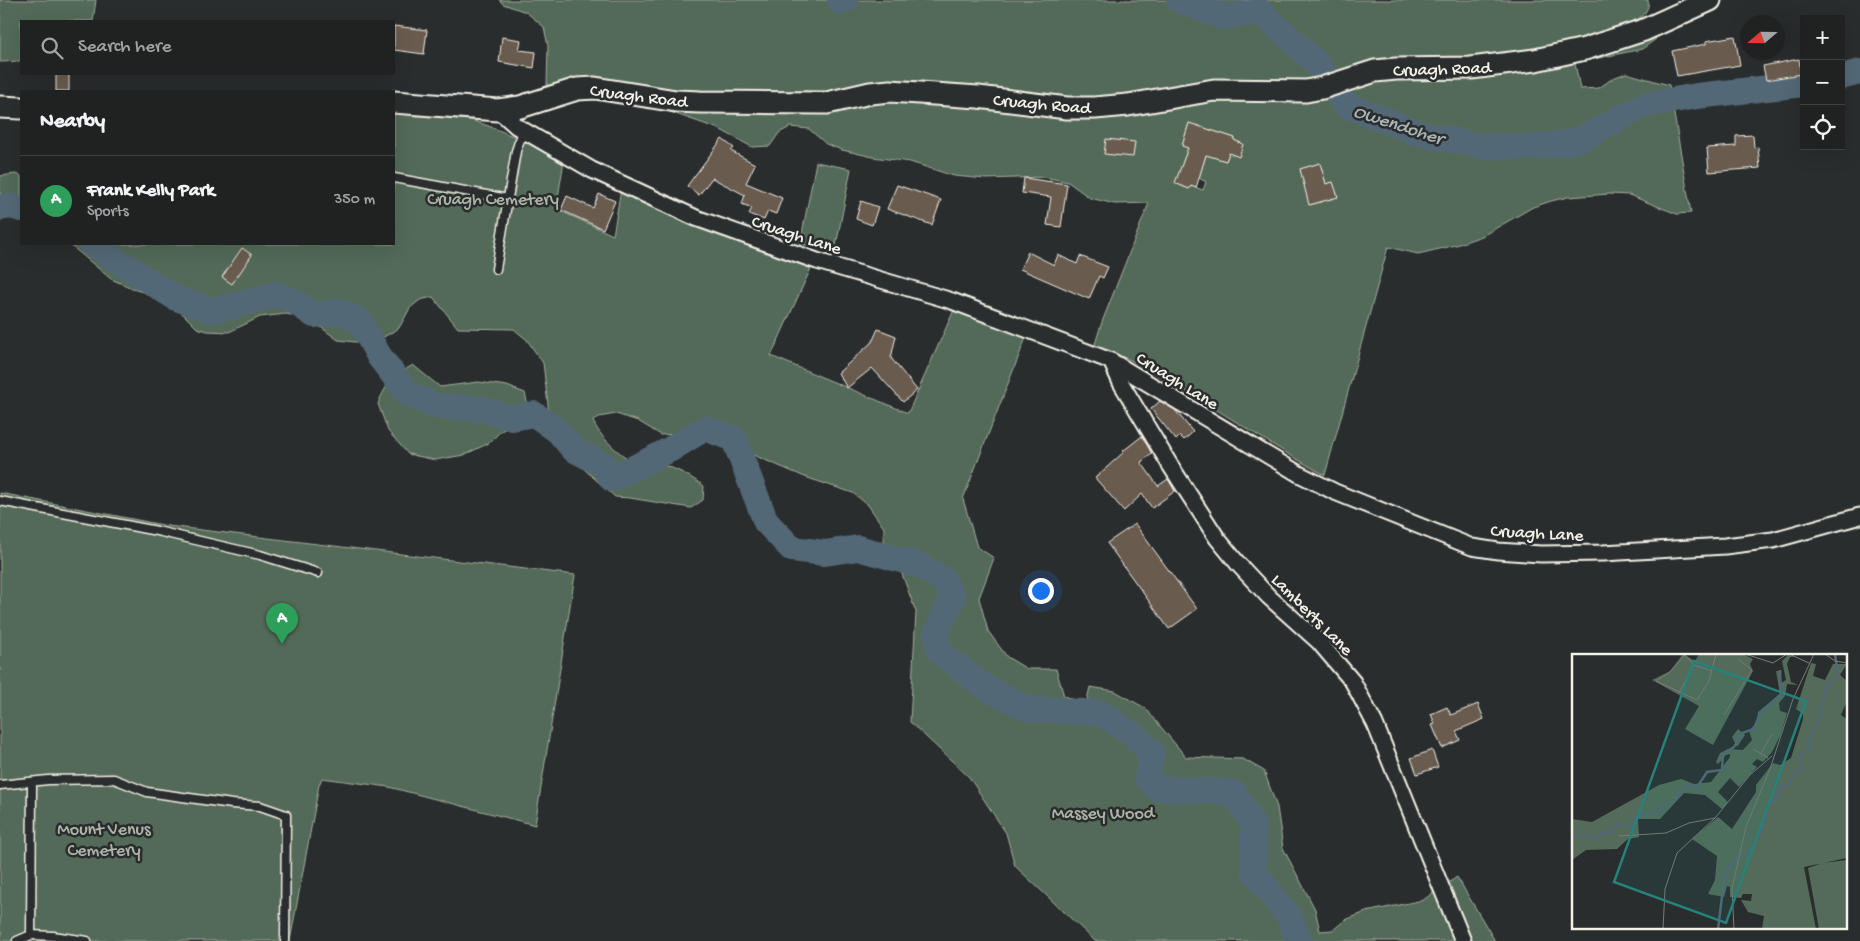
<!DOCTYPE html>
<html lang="en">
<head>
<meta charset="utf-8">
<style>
  :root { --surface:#202222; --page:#282a2a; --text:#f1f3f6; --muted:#a2a4a5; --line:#3d3f40; --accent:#ea580c }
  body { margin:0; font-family:"Gochi Hand",sans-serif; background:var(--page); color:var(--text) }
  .controls { position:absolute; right:15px; top:15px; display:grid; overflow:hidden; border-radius:0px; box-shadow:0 5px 20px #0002 }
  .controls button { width:45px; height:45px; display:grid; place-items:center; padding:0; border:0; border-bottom:1px solid var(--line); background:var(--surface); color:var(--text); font:25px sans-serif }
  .compass { position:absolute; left:1740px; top:15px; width:45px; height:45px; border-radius:50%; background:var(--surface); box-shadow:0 5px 20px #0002; rotate:250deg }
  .you { position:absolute; left:1040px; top:590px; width:18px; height:18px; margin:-12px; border:4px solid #fff; border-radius:50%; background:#1a73e8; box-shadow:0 0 0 8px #1a73e833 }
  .badge { display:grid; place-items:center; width:32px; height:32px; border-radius:50%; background:var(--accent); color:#fff; font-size:16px; font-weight:700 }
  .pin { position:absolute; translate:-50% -41px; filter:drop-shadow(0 1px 2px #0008) }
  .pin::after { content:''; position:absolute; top:26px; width:18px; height:15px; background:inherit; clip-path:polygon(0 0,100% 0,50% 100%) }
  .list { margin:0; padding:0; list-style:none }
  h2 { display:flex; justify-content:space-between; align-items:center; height:65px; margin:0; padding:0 20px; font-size:21px }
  h2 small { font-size:16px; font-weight:400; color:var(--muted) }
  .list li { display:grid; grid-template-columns:32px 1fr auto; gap:15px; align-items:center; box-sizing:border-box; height:90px; padding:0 20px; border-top:1px solid var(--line) }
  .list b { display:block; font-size:19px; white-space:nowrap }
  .list p { margin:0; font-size:16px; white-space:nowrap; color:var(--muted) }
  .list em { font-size:16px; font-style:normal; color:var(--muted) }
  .icon { flex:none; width:28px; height:28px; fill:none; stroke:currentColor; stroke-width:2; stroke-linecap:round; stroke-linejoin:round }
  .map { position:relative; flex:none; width:1860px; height:941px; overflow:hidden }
  .search { position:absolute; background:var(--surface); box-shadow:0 5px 20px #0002; left:20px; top:20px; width:375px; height:55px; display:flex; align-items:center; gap:12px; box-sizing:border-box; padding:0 18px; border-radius:0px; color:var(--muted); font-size:19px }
  .panel { position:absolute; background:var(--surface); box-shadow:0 5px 20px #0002; left:20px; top:90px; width:375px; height:155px; border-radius:0px }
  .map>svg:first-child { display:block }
  .green { fill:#536b58; stroke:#a4aea0; fill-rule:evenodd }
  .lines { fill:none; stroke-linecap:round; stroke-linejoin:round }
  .river { stroke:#526876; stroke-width:26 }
  .building { fill:#695c50; stroke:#f4f1e8 }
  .lane-casing { stroke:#f4f1e8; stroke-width:11 }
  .street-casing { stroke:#f4f1e8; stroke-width:19 }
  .secondary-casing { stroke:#f4f1e8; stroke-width:25 }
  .lane { stroke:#2a2d2e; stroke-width:8 }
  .street { stroke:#2a2d2e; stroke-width:15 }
  .secondary { stroke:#2a2d2e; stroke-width:21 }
  .labels { text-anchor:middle; stroke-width:5; stroke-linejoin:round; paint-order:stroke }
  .street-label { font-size:18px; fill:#f4f1e8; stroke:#2a2d2e }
  .park-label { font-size:18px; fill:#acb5a7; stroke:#2a2d2e }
  .water-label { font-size:19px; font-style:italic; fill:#abb3b5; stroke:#2a2d2e }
  .inset-river { fill:none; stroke:#526876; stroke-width:2.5 }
  .inset-road { fill:none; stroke:#7b7b78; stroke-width:1 }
  .view { fill:#26827a; fill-opacity:0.15; stroke:#26827a; stroke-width:2.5 }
  .inset-edge { fill:none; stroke:#f4f1e8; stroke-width:2.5 }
</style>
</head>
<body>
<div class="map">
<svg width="1860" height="941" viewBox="0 0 1860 941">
  <rect width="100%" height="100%" fill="#2a2d2e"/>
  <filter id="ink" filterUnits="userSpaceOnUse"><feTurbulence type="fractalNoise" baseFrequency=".02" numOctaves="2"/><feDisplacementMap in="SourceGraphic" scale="10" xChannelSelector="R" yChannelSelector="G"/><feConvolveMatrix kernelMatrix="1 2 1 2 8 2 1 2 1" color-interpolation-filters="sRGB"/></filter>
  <g filter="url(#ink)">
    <path class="green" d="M 0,0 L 96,0 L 93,21 L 21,21 L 21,61 L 0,62 Z
      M 499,0 L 1648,0 C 1650,10 1643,15 1636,21 L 1656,39 L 1642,49 L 1575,63 L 1580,89 L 1599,88 L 1613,78 L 1626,73 L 1669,85 L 1691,213 L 1677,214 L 1629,195 L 1609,194 L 1568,197 L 1551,201 L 1533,207 L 1482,236 L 1456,245 L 1418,254 L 1388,247 L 1325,475 C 1275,448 1229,416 1180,388 C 1153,372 1125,354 1094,347 L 1102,322 L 1149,203 L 1115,204 L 1090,198 L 1068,182 L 1044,177 L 986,179 L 954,176 L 910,162 L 873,157 L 842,150 L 826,144 L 809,129 L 790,127 L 779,133 L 770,146 L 752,147 L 719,129 L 644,103 L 589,99 L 556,104 L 547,84 L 548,46 L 544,27 L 526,12 L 503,4 ZM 1189,123 L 1235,138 L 1234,140 L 1243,144 L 1239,156 L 1229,153 L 1226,161 L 1206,155 L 1199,178 L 1206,182 L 1203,190 L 1191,186 L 1189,189 L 1175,183 L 1188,148 L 1182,145 ZM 1320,163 L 1326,184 L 1333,182 L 1337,197 L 1310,205 L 1300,169 Z
      M 394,109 C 419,111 447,112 471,120 C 503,130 534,146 564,161 L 556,209 L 613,235 L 621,189 C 683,218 745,249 812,266 L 771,356 L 908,413 L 954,310 L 1027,335 L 963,499 L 977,547 L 994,558 L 979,598 L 988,631 L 1007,657 L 1027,669 L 1056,669 L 1064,696 L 1086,704 L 1090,687 L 1115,691 L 1145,708 L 1186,757 L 1243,759 L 1264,771 L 1277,807 L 1283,848 L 1315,909 L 1320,931 L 1333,930 L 1345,920 L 1366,912 L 1423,900 L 1457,877 L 1495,941 L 1095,941 L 1015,866 L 1006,833 L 969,777 L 910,722 L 916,612 L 902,574 L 888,559 L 884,541 L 884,528 L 868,505 L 853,493 L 805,477 L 725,443 L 692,433 L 661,435 L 638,421 L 616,414 L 599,417 L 593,421 C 599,436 620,456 635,462 C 645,465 656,463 666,466 C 680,470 692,478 704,486 L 703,500 L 691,508 L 630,498 L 615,497 L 583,468 L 562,453 L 551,430 L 543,363 L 527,340 L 514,329 L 458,328 L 433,297 L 420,300 L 410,308 L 399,328 L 372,344 L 338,340 L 310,319 L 286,314 L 260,317 L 229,332 L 207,331 L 197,328 L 184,315 L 163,298 L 136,290 L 111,279 L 69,244 L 394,244 Z
      M 816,162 L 851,169 L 835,251 L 800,244 Z
      M 16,174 L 21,176 L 21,219 L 17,218 L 0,219 L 0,176 Z
      M 413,365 L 440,387 L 478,382 L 507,386 L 525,393 L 528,406 L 520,420 L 501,431 L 489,443 L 464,455 L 435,460 L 408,454 L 388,431 L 378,404 C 386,383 394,376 413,365 Z
      M 0,493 L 168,526 L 575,575 L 535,825 L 389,787 L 322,778 L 319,785 L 290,941 L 0,941 L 2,933 L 0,932 Z"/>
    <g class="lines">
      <path class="river" d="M 840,0 L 841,2 L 846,0
        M 1179,0 L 1223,17 L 1261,12 L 1316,62 L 1345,105 L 1421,134 L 1482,146 L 1534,147 L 1577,141 L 1645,105 L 1697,96 L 1804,84
        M 1841,77 L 1860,72
        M 0,208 L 10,206 L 21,209
        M 91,244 L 176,298 L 211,310 L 230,307 L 277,294 L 292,300 L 314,315 L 341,312 L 360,321 L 379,356 L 408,394 L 435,406 L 481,409 L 512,418 L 534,414 L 558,431 L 573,449 L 604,465 L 612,479 L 671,449 L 705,428 L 734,439 L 766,522 L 792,549 L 825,553 L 858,548 L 919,565 L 944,580 L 953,598 L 936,633 L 940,652 L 985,687 L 1029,709 L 1101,713 L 1133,735 L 1152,753 L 1147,778 L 1157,788 L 1235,793 L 1253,825 L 1254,872 L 1287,914 L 1300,941"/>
    </g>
    <path class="building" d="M 394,26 L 427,30 L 424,54 L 394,50 Z
      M 1735,36 L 1740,65 L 1677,76 L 1672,51 L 1706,44 L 1706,41 Z
      M 502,37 L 521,40 L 519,50 L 536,52 L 534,68 L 499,62 Z
      M 1799,59 L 1801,74 L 1766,80 L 1763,66 Z
      M 56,74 L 69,74 L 69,91 L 56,91 Z
      M 1189,123 L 1235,138 L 1234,140 L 1243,144 L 1239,157 L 1229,153 L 1226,161 L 1206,155 L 1196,188 L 1191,186 L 1189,189 L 1175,183 L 1188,148 L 1182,146 Z
      M 1753,135 L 1754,148 L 1758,147 L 1760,168 L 1709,172 L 1707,148 L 1736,146 L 1736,136 Z
      M 722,139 L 734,148 L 731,151 L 755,164 L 746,183 L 782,198 L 776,214 L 768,211 L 764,220 L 749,214 L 752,208 L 742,204 L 745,195 L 712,178 L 699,195 L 687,186 Z
      M 1106,139 L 1135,142 L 1133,157 L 1104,154 Z
      M 1320,163 L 1326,184 L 1333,182 L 1338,197 L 1309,205 L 1300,169 Z
      M 1024,178 L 1067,184 L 1061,227 L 1047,225 L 1051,197 L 1022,193 Z
      M 897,185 L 941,200 L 932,225 L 887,209 Z
      M 599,194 L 615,201 L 603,229 L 561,210 L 567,196 L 593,208 Z
      M 861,201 L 878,207 L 872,225 L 856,219 Z
      M 242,248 L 252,255 L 232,284 L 222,277 Z
      M 1028,252 L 1054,265 L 1058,255 L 1077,264 L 1080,256 L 1108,267 L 1103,278 L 1099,276 L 1089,299 L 1020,269 Z
      M 878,329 L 896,336 L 891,358 L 917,390 L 903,402 L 872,368 L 847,388 L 838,373 L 872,342 Z
      M 1160,401 L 1175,410 L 1193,432 L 1184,440 L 1180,436 L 1176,440 L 1151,409 Z
      M 1142,436 L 1152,454 L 1141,462 L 1158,486 L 1168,479 L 1175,491 L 1152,508 L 1142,494 L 1124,511 L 1095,478 L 1124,452 L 1123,451 Z
      M 1135,524 L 1197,609 L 1169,629 L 1107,543 Z
      M 1478,704 L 1484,719 L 1456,731 L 1460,740 L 1442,748 L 1432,725 L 1435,724 L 1431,714 L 1447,707 L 1451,715 Z
      M 1432,750 L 1438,767 L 1417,774 L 1411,758 Z"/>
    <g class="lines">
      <defs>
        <path id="lane" d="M 394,178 L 508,199
          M 496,269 L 516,151 L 519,142 L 524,131
          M 0,501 L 157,531 L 260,555 L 318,573
          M 0,785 L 48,780 L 114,779 L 147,792 L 232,804 L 260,806 L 286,815 L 285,941
          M 31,935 L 53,936 L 87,941
          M 17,941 L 31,935 L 32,782"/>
        <path id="street" d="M 498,110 L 516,126 L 592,170 L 696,218 L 817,261 L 952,301 L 1111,361 L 1299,474 L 1335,492 L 1472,547 L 1498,551 L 1541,554 L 1603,553 L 1725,546 L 1773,540 L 1860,516
          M 1111,361 L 1121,383 L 1170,465 L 1217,538 L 1239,565 L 1269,597 L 1319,642 L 1353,682 L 1375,724 L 1463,941"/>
        <path id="secondary" d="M 394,102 L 498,110 L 520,107 L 577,89 L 595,88 L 676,101 L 700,102 L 827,103 L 870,93 L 890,91 L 978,97 L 1067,108 L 1095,108 L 1128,105 L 1214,90 L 1306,91 L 1322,88 L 1375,71 L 1396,69 L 1471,68 L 1535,60 L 1585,49 L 1644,30 L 1710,0
          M 0,107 L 21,108"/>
      </defs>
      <use href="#lane" class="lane-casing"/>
      <use href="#street" class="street-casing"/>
      <use href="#secondary" class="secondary-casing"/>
      <use href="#lane" class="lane"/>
      <use href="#street" class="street"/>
      <use href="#secondary" class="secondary"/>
    </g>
  </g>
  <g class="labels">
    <g class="street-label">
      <text transform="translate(1442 68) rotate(-2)" y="6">Cruagh Road</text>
      <text transform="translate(639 95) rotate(7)" y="6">Cruagh Road</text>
      <text transform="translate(1042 103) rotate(5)" y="6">Cruagh Road</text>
      <text transform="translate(797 234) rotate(18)" y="6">Cruagh Lane</text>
      <text transform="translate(1178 380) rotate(32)" y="6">Cruagh Lane</text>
      <text transform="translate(1537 532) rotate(3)" y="6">Cruagh Lane</text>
      <text transform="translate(1313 614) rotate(45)" y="6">Lamberts Lane</text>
    </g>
    <g class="park-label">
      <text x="493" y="204">Cruagh Cemetery</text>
      <text x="1103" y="818">Massey Wood</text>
      <text x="104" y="834">Mount Venus<tspan x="104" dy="21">Cemetery</tspan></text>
    </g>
    <g class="water-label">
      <text transform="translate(1399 123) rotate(18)" y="7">Owendoher</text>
    </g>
  </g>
  <g transform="translate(1572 654)">
    <rect width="275" height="275" fill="#2a2d2e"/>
    <path d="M 111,0 L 123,7 L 127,0 L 171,0 L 181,5 L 178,10 L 181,17 L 141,91 L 113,75 L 127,52 L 80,26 L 98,17 ZM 216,1 L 223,3 L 218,3 L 215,10 L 219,28 L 226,31 L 215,30 L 213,42 L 207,49 L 208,57 L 215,59 L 209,80 L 200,98 L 191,108 L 185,105 L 180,110 L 185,113 L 167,133 L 158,124 L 146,138 L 156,148 L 150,155 L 133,141 L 112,139 L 88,165 L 66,165 L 67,183 L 56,185 L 45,195 L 14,196 L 0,206 L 0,165 L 20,168 L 87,131 L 109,125 L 122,130 L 139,128 L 158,103 L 158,100 L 154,101 L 146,110 L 144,108 L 148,99 L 156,95 L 171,96 L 180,86 L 177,77 L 185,68 L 186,58 L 208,40 L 204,17 L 208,17 L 209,29 L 214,26 L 210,7 ZM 239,9 L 244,10 L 241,22 L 253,26 L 261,10 L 275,10 L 268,21 L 275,27 L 275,47 L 269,61 L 275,65 L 275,204 L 232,213 L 244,275 L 190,275 L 192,262 L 176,258 L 169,246 L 179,247 L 180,240 L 171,240 L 169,244 L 158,243 L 158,233 L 155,232 L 152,243 L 136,240 L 143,226 L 145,202 L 120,185 L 146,163 L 160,175 L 184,138 L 184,131 L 201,109 L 208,111 L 219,104 L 231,65 L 231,60 L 224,55 ZM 166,75 L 173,81 L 165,93 L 160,83 ZM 275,206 L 275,275 L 247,275 L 236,214 L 250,209 Z" fill="#536b58"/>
    <path class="inset-river" d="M 46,169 L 60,174 L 64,162 L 86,160 L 90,151 L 102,148 L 110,135 L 116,131 L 124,135 L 135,118 L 150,116 L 151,100 L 162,93 L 170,79 L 182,75 L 188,59 L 209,40 L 208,16M 0,182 L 17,182 L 23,186 L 30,179 L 39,178 L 46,169M 146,275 L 153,218 L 164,203 L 178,197 L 188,180 L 198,148 L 203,147 L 207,133 L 217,130 L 221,121 L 229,115 L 227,101 L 238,95 L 238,83 L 248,63 L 254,33 L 266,21 L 263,0"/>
    <path class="inset-road" d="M 173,0 L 201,9 L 215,0M 217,0 L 237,9M 253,0 L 263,7 L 275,9M 140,17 L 122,11 L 113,1 L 97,19 L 84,27 L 125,46 L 137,27 L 139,19 L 144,0M 107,39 L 122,11M 152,61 L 180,16 L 166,5M 181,95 L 196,104M 189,99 L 200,80M 47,182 L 94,179 L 117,169 L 143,164M 91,275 L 93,235 L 105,199 L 143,164 L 178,121 L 200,102M 162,275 L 160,234 L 174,173 L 198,115 L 221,45 L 242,0"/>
    <path class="view" d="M 122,7 L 234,47 L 154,269 L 42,228 Z"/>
    <rect width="275" height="275" class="inset-edge"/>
  </g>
</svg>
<div class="controls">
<button>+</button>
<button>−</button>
<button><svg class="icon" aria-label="locate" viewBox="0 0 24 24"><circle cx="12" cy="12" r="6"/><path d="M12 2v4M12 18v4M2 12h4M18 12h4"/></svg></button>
</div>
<svg class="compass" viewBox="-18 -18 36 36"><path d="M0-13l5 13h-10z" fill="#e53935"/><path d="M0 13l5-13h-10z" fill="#a2a4a5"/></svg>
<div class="you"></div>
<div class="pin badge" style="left:282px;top:644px;background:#2e9e5b">A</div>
<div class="search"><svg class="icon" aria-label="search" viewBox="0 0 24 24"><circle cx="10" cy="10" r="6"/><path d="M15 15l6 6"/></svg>Search here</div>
<section class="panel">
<h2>Nearby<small></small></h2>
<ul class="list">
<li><span class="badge" style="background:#2e9e5b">A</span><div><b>Frank Kelly Park</b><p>Sports</p></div><em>350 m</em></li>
</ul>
</section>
</div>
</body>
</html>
